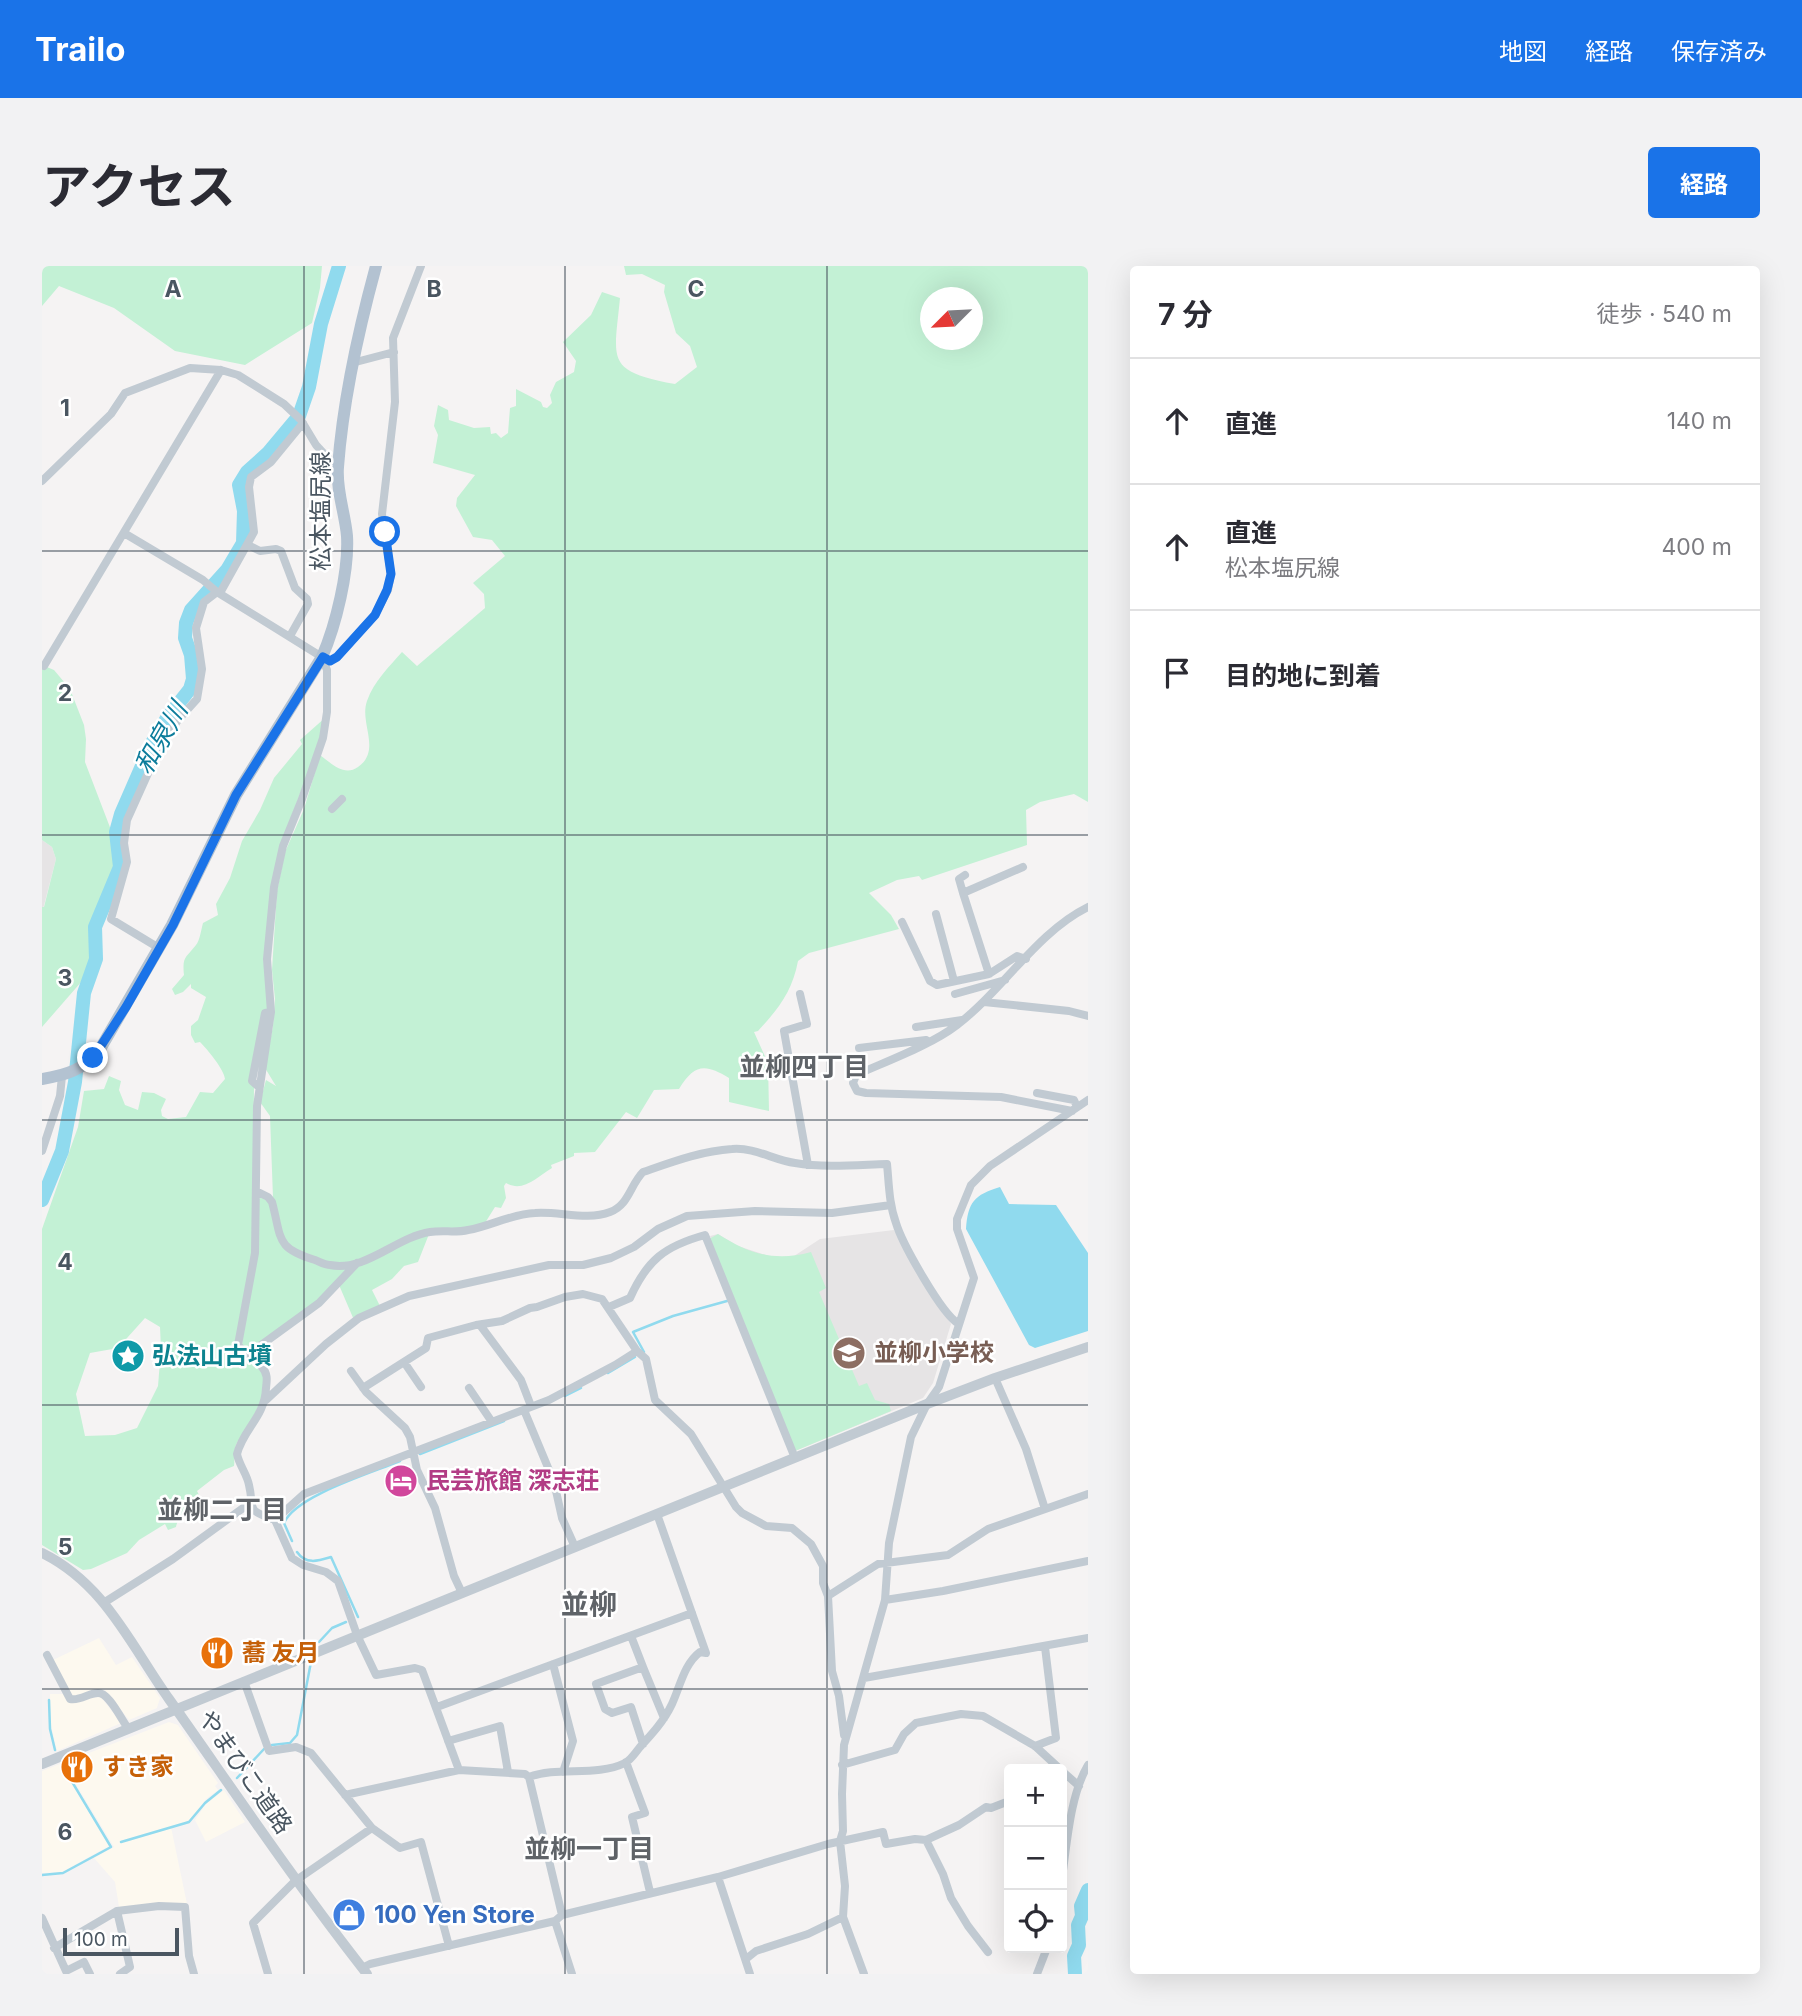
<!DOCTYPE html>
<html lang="ja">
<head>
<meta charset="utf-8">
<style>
  :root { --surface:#fff; --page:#f2f2f3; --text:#2b2b33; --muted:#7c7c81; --line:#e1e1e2; --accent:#1a73e8 }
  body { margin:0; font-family:Inter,"Noto Sans JP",sans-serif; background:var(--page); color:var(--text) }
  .controls { position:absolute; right:21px; bottom:21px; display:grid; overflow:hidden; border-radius:7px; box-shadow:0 7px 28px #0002 }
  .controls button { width:63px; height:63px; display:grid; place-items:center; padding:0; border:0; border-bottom:2px solid var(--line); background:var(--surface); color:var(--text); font:35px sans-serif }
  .compass { position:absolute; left:878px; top:21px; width:63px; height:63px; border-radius:50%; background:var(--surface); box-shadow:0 7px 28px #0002; rotate:246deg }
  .scale { position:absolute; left:21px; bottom:18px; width:116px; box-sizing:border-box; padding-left:7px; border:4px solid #4a5661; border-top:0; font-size:19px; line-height:24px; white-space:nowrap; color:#4a5661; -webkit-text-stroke:5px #fff; paint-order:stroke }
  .stop { position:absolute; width:21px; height:21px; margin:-16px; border:5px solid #1a73e8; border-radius:50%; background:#fff }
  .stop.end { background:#1a73e8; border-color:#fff; box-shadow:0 2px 7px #0008 }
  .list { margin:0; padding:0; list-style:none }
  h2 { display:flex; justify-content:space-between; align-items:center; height:91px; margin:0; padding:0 28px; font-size:30px }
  h2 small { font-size:23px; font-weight:400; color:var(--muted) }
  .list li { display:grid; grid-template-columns:46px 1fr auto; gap:21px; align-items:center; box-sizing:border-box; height:126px; padding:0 28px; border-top:2px solid var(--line) }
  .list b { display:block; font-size:26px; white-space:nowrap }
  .list p { margin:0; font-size:23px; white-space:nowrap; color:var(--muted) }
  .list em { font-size:23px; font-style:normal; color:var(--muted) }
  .icon { flex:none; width:38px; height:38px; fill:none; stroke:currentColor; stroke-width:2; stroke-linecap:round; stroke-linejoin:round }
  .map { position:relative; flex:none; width:1046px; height:1708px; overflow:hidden; border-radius:7px }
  header { display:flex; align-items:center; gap:42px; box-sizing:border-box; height:98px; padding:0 35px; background:var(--accent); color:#fff }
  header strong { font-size:33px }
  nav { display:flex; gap:38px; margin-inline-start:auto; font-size:24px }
  .intro { display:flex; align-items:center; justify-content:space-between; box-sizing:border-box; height:168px; padding:0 42px }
  h1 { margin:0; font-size:49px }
  .button { padding:18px 32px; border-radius:7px; background:var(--accent); color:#fff; font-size:24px; font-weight:700 }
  main { display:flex; gap:42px; padding:0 42px }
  aside { flex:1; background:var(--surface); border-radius:7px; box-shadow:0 7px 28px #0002 }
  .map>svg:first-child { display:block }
  .commercial { fill:#fdf9ef }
  .education { fill:#e6e4e5 }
  .green { fill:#c3f1d5; fill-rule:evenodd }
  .water { fill:#90daee }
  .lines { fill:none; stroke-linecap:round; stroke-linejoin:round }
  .stream { stroke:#90daee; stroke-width:2.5 }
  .river { stroke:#90daee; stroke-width:14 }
  .minor { stroke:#c1cad2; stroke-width:8 }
  .tertiary { stroke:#c1cad2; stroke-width:10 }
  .primary { stroke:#b3c2d1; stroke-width:12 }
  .route { stroke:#1a73e8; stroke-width:9 }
  .grid { fill:none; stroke:#4a5661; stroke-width:2; stroke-opacity:0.55 }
  .labels { text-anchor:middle; stroke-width:5; stroke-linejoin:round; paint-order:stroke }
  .street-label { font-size:24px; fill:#4a5661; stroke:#fff }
  .education-label { font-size:24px; font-weight:bold; fill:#785e54; stroke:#fff; text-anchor:start }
  .culture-label { font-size:24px; font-weight:bold; fill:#0d838f; stroke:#fff; text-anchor:start }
  .hotel-label { font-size:24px; font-weight:bold; fill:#b23c85; stroke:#fff; text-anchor:start }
  .food-label { font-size:24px; font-weight:bold; fill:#c56008; stroke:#fff; text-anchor:start }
  .shop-label { font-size:24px; font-weight:bold; fill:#366cbe; stroke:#fff; text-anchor:start }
  .water-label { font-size:26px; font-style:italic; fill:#0c7c9b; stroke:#fff }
  .neighbourhood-label { font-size:26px; font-weight:bold; fill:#5f6368; stroke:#fff }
  .quarter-label { font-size:28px; font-weight:bold; fill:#5f6368; stroke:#fff }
  .grid-label { font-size:23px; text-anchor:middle; font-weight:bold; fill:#4a5661; stroke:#fff; stroke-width:5; stroke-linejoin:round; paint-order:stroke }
</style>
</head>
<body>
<header>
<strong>Trailo</strong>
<nav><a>地図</a><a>経路</a><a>保存済み</a></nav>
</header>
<div class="intro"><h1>アクセス</h1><a class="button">経路</a></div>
<main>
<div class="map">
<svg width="1046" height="1708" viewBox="0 0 1046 1708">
  <rect width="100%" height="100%" fill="#f5f3f3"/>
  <path class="commercial" d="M 57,1372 L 74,1399 L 90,1391 L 118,1432 L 115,1442 L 87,1454 L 62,1423 L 29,1431 L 11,1394 Z
    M 8,1428 L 22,1428 L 25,1434 L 59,1431 L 79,1457 L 15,1485 L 9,1460 Z
    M 127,1456 L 136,1459 L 176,1517 L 173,1520 L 176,1524 L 164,1533 L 152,1551 L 140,1558 L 129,1561 L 145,1638 L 77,1641 L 73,1616 L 52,1592 L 72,1581 L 21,1497 Z
    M 18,1498 L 67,1580 L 20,1606 L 0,1607 L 0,1505 Z
    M 182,1524 L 203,1556 L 164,1576 L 153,1554 L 164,1538 Z"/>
  <path class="education" d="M 0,574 L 10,581 L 14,593 L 0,647 Z
    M 852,964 L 909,1058 L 891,1117 L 881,1132 L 753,1185 L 668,970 L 676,968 L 696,980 L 730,991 L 749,992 L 778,973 Z"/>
  <path class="green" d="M 0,0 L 280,0 L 278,22 L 270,57 L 203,99 L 133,85 L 72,42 L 17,20 L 0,40 Z
    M 582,0 L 1046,0 L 1046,536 L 1032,528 L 998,536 L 984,544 L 985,579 L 880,614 L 877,610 L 855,614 L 827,627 L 849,649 L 857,663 L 767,687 L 756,695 C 750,726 737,742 716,765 L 712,766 L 726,797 L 727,845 L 687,836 L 687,812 C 663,797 652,798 637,823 L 612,824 L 595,852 L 584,846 L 553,886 L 532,887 L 532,890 L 509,899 L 510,902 C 495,911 481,927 464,917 L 462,920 L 464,932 L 459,942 L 453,941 L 443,957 L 423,963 L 389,963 L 376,996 L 362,1000 L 350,1013 L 330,1024 L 338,1040 L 312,1054 L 297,1019 L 210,1083 L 205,1084 L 200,1079 L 217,933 L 219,931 L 227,936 L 243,978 L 231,932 L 228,850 L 218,836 L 224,814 L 234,820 L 223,802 L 231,760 L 233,733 L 230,704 L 235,625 L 243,586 L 262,543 L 278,489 C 289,497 302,511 316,501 C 340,484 317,457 325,435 C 332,415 347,401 360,386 L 375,400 L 443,342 L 442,328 L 431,317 L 463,290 L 450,274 L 431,271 L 414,240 L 415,232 L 433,209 L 391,197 L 396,169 L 392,160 L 396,139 L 406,144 L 407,154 L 432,162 L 448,161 L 449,168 L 454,167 L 459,172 L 466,167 L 468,142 L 474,140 L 474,123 L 499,136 L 501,141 L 505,142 L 510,137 L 508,129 L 514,116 L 532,106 L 534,95 L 521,76 L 549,49 L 560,26 L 578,32 C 572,95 563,105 633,118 L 655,101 L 648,80 L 634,67 L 622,26 L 623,19 L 600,8 L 584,9 ZM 889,32 L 931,32 L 931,74 L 889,74 Z
    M 0,399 L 12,404 L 28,423 L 42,459 L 44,473 L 43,496 L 69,564 L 72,601 L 50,655 L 50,694 L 47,707 L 0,761 L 0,641 L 2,641 L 14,593 L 10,581 L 0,574 Z
    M 284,451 L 283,460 L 242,571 L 229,621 L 226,742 L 212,822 L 210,989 L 192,1083 C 199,1093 211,1095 218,1104 C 234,1125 203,1161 194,1179 C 191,1186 193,1194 192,1200 L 182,1204 L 155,1225 L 159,1233 C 149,1241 136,1248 134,1261 L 126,1264 L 123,1258 L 97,1274 L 85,1287 L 49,1303 L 41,1304 L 0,1279 L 0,963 L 36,861 L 42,825 L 62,823 L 67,810 L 79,815 L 77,824 L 83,839 L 96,844 L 100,826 L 112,827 L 124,833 L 119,844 L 120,850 L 126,853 L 144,851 L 158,826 L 171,827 L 183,813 C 182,803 165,783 158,776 L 153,777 L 149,769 L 149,760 L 156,754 L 164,731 L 149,722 L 149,718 L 141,726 L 133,729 L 130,723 L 142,709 C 140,690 144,692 154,679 C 158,674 159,664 161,657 L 176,649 L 174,638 L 188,612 L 200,575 L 218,544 L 232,512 L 260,478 L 258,474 ZM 103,1052 L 118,1061 L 119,1083 L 116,1120 L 95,1162 L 73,1169 L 43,1170 L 34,1128 L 48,1087 L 76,1082 Z
    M 676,968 C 707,988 733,996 769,986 L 784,1022 L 777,1026 L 817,1120 L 825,1117 L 833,1134 L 847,1138 L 849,1145 L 753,1185 L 667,973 Z"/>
  <path class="water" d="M 958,921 L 967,938 L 1014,939 L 1046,987 L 1046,1065 L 993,1082 L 987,1079 L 924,963 C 926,936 932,929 958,921 Z"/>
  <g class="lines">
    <path class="stream" d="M 602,1086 L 591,1066 L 631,1050 L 685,1035
      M 566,1107 L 593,1091
      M 523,1130 L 539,1122
      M 378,1188 L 462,1155
      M 250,1275 L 242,1257 C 253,1230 329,1207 358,1195
      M 255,1286 C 264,1299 276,1295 289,1291 L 316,1351
      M 277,1376 L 290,1362 L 304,1356
      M 7,1434 L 8,1463 L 13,1484
      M 230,1479 L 248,1477 L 255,1469 L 269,1396
      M 195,1512 L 222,1483
      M 79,1576 L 147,1556 L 163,1537 L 179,1524
      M 0,1609 L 21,1607 L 69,1581 L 20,1499"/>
    <path class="river" d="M 0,934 L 20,885 L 33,816 L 42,727 L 54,693 L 53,661 L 78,601 L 74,566 L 79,548 L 110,477 L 125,452 L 148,423 L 151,413 L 149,389 L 143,372 L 144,357 L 149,344 L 185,304 L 201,277 L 202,245 L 197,219 L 205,206 L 226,187 L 257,150 L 267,121 L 279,58 L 297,0
      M 1033,1708 L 1032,1690 L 1037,1679 L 1036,1659 L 1040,1650 L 1039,1640 L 1046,1624"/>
    <path class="minor" d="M 310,97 L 352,86
      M 0,215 L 69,148 L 83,127 L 148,102 L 179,104 L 196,109 L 242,138 L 259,154 L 274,179 L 296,203
      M 82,267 L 161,314 L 175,326 L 280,391 L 288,395 L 295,391 L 333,349 L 346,324 L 349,308 L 340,248 L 353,136 L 351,72 L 379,0
      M 206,279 L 218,285 L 234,283 L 239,285 L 253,322 L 265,333 L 266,338 L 248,370
      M 178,327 L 212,266 L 207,221 L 209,211 L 229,196 L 261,157
      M 280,391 L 285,404 L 285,446 L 281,472 L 260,533 L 241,580 L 232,621 L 225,693 L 229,746 L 215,840 L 213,987 L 196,1079 C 203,1088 213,1093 220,1101 C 226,1108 225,1114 224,1122 C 223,1151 201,1163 195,1188 C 197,1199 205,1208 207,1219 C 213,1244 202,1243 233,1254 L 250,1292 L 261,1299 L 284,1306 L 296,1315 L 315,1369 L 334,1409 L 373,1402 L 380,1404 L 417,1504
      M 2,400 L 179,104
      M 290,543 L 300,533
      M 921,627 L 917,613 L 923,609
      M 894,648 L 912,715
      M 860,656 L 888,715 L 895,719 L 947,708 L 975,690 L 984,693
      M 112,679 L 69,653 L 85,596 L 82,577 L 85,554 L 117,483 L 136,454 L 155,433 L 160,403 L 154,362 L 162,336 L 175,326
      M 947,708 L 921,627 L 981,601
      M 758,728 L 765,758 L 742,765 L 766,899
      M 913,728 L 963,714
      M 942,736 L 1027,745 L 1046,750
      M 874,761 L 920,754
      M 817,782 L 884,774
      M 217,821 L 210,815 L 223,747 L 229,746
      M 995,827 L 1032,834 L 1035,841
      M 1030,845 L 959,831 L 824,827 L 815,825 L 811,817 L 814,809 C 845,795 889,779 915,759 C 960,725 995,666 1046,641
      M 0,885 L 18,830 L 20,810
      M 214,925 L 226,931 L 230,936 C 240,973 233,982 273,994 C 278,996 283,999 288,999 C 324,1006 354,971 388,966 C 401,964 414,967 426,964 C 449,960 469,948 493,947 C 517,945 545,955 568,946 C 587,939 588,919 601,906 C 630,896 659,885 690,883 C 713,881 731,894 753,897 C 783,902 814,899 845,898 C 847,918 847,938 854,957 C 860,977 900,1049 917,1058
      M 567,1041 L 588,1032 C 605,994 623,980 663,969 L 753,1192
      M 438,1059 L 479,1114 L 489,1140
      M 204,1090 L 277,1037 L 315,997
      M 362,1096 L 379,1121
      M 309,1105 L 324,1126 L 363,1162 L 368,1171 L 375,1204 L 393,1242 L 412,1310 L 420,1327
      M 953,1112 L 984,1183 L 1003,1243
      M 321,1122 L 384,1082 L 386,1072 L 434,1059 L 460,1055 L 488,1042 L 495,1041 L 523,1031 L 541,1028 L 560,1033 L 595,1085 L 604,1093 L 613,1134 L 649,1168 L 694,1241 L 700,1247 L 724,1260 L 750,1262 L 769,1278 L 781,1300 L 781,1317 L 786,1330 L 836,1298 L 906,1289 L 946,1263 L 1046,1228
      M 427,1122 L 450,1156
      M 224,1134 L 284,1078 L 317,1052 L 367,1030 L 507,999 L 541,999 L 569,992 L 592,981 L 616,963 L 645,950 L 713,945 L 790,947 L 849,939
      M 482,1144 L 512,1216 L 520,1252 L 533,1281
      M 233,1254 L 262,1228 L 507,1134 L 573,1099 L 595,1085
      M 786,1330 L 790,1405 L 797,1430 L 802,1469
      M 843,1334 L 901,1325 L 1046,1295
      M 63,1336 L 131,1293 L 208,1237
      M 589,1370 L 601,1401 L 554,1418 L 563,1443 L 570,1447 L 589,1441 L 601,1478
      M 5,1389 L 28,1433 C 39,1435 46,1427 56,1427 C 68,1427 79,1454 86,1462
      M 511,1398 L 531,1475 L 521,1506
      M 601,1401 L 622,1452
      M 822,1412 L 1046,1372
      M 202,1415 L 227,1485 L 254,1481 L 269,1487 L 330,1562 L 358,1582 L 379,1576 L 407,1680
      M 395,1441 L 650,1347
      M 406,1475 L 458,1460 L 466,1506
      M 993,1480 L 1014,1472 L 1003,1381
      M 584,1496 L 603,1547 L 590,1551 L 608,1626
      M 800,1499 L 853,1484 L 862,1468 L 874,1457 L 919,1448 L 941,1450 L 993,1480 L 1018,1503
      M 1020,1505 L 1037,1520
      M 487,1511 C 516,1500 554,1511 583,1497 C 589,1494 594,1486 598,1481 C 610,1468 622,1455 630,1438 C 638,1421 642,1398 658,1386 L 664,1387 L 615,1248
      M 303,1529 L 417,1504 L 483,1508 L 487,1511 L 520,1649
      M 884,1574 L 901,1608 L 909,1632 L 926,1660 L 946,1686
      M 676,1611 L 708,1708
      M 1020,1612 C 1025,1578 1028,1529 1046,1499
      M 75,1645 L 88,1701 L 78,1708
      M 0,1652 L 24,1705 L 42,1696 L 48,1708
      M 513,1655 L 530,1708
      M 12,1682 L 75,1645 L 117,1640 L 143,1641 L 147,1690 L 152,1708
      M 704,1693 L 714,1685 L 766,1668 L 801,1651
      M 320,1702 L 328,1698 L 513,1655 L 520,1649 L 676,1611 L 786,1578 L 841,1566 L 844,1578 L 873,1573 L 884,1574 L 917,1559 L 944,1541 L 949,1542 L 967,1535
      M 226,1708 L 211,1657 L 253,1615 L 330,1562
      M 822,1708 L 801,1651 L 803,1620 L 798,1575 L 801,1565 L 800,1528 L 802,1479 L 843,1334 L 847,1277 L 869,1171 L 885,1138 L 897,1121 L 932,1012 L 915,963 L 915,953 L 929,919 L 948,900 L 1046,834
      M 995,1708 L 1005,1682"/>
    <path class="tertiary" d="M 0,1287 C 63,1318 88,1378 127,1433 C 192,1525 255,1619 325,1708
      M 0,1498 L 885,1138 L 953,1112 L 1046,1081"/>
    <path class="primary" d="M 0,813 C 24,809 41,804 57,785 L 130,659 L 194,529 L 280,391 C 294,359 307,305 305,270 C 303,247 294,224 296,201 C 301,133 316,66 334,0"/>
  </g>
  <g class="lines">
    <path class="route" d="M 51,792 L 84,741 L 131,659 L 194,529 L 281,391 L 288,395 L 295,391 L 333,349 L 345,324 L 349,308 L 343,266"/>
  </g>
  <path class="grid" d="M 262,0 L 262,1708M 523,0 L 523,1708M 785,0 L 785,1708M 0,285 L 1046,285M 0,569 L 1046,569M 0,854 L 1046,854M 0,1139 L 1046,1139M 0,1423 L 1046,1423"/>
  <defs>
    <symbol id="school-disc" viewBox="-11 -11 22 22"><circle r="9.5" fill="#8d6e63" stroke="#fff"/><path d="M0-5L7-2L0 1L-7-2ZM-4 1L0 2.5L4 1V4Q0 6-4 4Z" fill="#fff"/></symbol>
    <symbol id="sight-disc" viewBox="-11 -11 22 22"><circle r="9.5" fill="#0f9aa8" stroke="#fff"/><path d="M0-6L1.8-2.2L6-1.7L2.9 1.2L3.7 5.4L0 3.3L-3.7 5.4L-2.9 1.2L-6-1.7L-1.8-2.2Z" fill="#fff"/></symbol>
    <symbol id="hotel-disc" viewBox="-11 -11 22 22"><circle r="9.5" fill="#d1479c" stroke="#fff"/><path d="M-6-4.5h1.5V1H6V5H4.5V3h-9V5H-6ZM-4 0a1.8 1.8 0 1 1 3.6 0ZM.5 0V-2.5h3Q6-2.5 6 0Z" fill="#fff"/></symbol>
    <symbol id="restaurant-disc" viewBox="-11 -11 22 22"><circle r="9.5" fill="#e8710a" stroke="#fff"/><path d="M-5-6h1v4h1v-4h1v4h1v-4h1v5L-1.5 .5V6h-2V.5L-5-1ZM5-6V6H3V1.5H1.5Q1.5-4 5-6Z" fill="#fff"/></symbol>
    <symbol id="shop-disc" viewBox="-11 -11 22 22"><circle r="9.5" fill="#3f7fe0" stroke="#fff"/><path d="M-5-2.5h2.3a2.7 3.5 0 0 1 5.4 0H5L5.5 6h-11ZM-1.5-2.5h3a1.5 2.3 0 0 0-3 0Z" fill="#fff"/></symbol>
  </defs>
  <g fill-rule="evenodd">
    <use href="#school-disc" x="788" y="1068" width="38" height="38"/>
    <use href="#sight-disc" x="67" y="1071" width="38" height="38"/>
    <use href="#hotel-disc" x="340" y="1196" width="38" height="38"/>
    <use href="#restaurant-disc" x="156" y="1368" width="38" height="38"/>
    <use href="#restaurant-disc" x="16" y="1482" width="38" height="38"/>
    <use href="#shop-disc" x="288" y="1630" width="38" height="38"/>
  </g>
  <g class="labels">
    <g class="street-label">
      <text transform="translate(279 245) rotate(-90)" y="8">松本塩尻線</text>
      <text transform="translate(203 1506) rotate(55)" y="8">やまびこ道路</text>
    </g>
    <g class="education-label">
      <text x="832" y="1095">並柳小学校</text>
    </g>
    <g class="culture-label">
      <text x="110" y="1098">弘法山古墳</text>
    </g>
    <g class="hotel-label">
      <text x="384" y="1223">民芸旅館 深志荘</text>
    </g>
    <g class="food-label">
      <text x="200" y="1395">蕎 友月</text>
      <text x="60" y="1509">すき家</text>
    </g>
    <g class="shop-label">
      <text x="332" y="1657">100 Yen Store</text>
    </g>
    <g class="water-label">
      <text transform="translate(119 472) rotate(-60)" y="9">和泉川</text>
    </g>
    <g class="neighbourhood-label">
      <text x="762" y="810">並柳四丁目</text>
      <text x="180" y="1253">並柳二丁目</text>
      <text x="547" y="1592">並柳一丁目</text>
    </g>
    <g class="quarter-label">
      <text x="547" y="1348">並柳</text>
    </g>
  </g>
  <g class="grid-label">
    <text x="131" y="31">A</text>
    <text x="392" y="31">B</text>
    <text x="654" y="31">C</text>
    <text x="23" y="150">1</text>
    <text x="23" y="435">2</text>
    <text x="23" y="720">3</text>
    <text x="23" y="1004">4</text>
    <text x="23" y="1289">5</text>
    <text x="23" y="1574">6</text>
  </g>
</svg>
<div class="controls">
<button>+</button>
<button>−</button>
<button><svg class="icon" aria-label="locate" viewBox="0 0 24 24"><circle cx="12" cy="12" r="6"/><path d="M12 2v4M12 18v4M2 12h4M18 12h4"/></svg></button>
</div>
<svg class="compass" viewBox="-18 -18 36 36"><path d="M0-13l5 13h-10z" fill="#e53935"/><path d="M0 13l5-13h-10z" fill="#7c7c81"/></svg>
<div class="scale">100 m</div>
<div class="stop" style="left:343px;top:266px"></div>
<div class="stop end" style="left:51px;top:792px"></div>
</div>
<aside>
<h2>7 分<small>徒歩 · 540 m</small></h2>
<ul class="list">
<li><svg class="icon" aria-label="ahead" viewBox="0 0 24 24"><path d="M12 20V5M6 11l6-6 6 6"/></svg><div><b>直進</b></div><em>140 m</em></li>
<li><svg class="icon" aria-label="ahead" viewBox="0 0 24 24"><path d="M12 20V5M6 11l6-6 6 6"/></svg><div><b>直進</b><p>松本塩尻線</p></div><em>400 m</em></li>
<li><svg class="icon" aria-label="arrive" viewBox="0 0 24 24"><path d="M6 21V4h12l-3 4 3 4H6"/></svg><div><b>目的地に到着</b></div></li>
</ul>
</aside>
</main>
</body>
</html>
